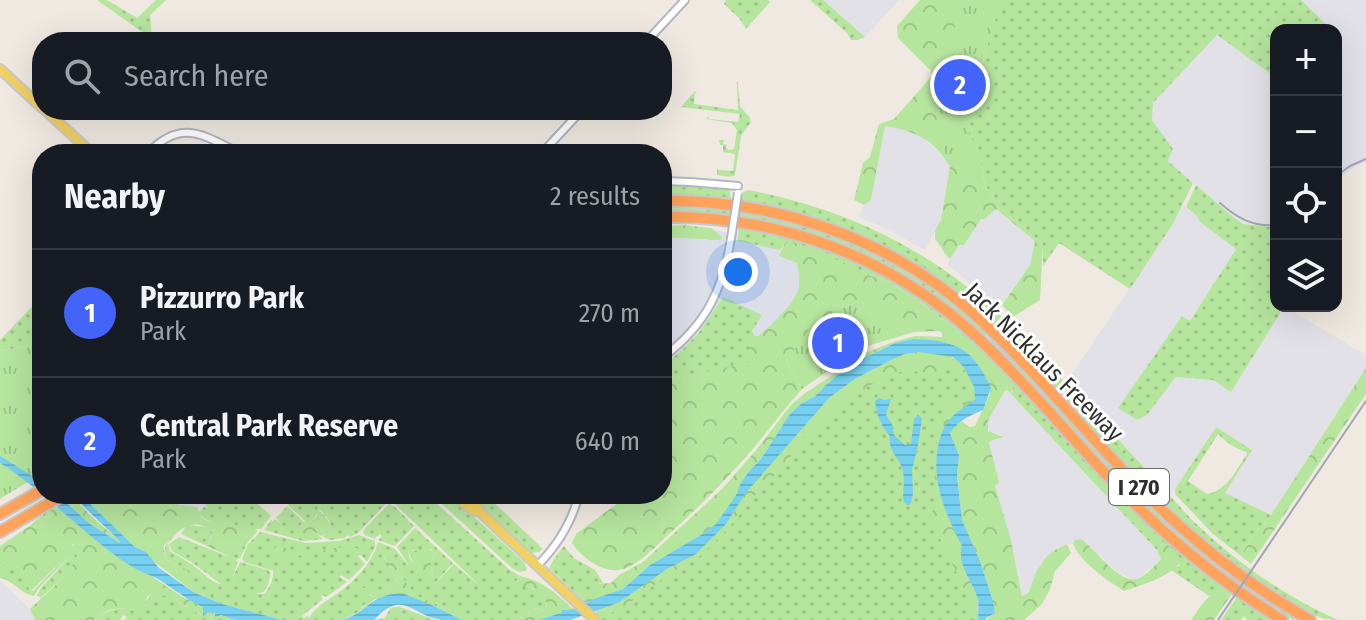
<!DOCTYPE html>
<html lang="en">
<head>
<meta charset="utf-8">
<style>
  :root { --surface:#171b24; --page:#20242c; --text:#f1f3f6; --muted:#9ea1a6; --line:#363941; --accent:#4264fb }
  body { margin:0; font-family:"Fira Sans Condensed",sans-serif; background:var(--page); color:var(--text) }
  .controls { position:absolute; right:24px; top:24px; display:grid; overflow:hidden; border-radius:16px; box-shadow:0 8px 32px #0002 }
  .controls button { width:72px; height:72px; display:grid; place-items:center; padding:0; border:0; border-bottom:2px solid var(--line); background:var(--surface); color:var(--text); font:40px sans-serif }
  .you { position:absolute; left:738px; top:272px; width:28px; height:28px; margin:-20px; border:6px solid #fff; border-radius:50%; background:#1a73e8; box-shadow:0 0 0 12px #1a73e833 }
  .badge { display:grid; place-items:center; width:52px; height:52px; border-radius:50%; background:var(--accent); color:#fff; font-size:26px; font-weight:700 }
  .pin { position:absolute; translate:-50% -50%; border:4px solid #fff; box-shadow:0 2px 8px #0006 }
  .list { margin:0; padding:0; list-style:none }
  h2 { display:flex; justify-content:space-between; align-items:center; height:104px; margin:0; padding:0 32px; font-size:34px }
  h2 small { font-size:26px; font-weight:400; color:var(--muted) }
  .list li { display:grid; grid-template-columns:52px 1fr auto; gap:24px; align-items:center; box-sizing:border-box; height:128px; padding:0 32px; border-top:2px solid var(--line) }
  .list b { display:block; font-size:30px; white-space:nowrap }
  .list p { margin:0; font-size:26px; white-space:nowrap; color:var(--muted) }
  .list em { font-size:26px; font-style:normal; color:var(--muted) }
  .icon { flex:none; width:44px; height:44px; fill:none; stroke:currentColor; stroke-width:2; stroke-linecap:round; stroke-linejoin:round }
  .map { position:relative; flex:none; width:1366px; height:620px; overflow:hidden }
  .search { position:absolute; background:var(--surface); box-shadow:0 8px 32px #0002; left:32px; top:32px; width:640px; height:88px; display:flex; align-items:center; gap:20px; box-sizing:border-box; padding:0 28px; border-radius:32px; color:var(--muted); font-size:30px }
  .panel { position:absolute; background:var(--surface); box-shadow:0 8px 32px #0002; left:32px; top:144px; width:640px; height:360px; border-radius:32px }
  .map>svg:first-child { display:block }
  .industrial { fill:#e3e1e8 }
  .airport { fill:#dcdee8 }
  .grass { fill:url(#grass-dots); fill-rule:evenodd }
  .forest { fill:url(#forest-crowns) }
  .park { fill:url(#park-tufts) }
  .water { fill:url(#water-rules) }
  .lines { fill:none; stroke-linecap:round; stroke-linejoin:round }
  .secondary-casing { stroke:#b4b7c1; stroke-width:10 }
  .primary-casing { stroke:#c9c9c9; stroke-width:12 }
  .motorway-casing { stroke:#c9c9c9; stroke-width:14 }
  .secondary { stroke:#fff; stroke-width:6 }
  .primary { stroke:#f2d163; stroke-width:8 }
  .motorway { stroke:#ffa35c; stroke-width:10 }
  .rail { stroke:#a3a6b8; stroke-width:2 }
  .secondary-bridge-casing { stroke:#b4b7c1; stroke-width:10; stroke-linecap:butt }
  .secondary-bridge { stroke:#fff; stroke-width:6 }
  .labels { text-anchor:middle; stroke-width:6; stroke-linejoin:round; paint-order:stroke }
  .shield { fill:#fff; stroke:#6d6d6d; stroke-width:2 }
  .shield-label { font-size:22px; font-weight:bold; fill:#2e2e2e }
  .street-label { font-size:24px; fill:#2e2e2e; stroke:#fff }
</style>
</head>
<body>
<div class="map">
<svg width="1366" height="620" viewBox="0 0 1366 620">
  <defs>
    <pattern id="grass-dots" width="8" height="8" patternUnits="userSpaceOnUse" patternTransform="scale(2)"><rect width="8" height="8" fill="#b6e59e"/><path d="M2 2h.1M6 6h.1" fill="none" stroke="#9dc588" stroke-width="1.8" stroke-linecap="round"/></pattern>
    <pattern id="forest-crowns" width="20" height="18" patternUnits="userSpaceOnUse" patternTransform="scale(2)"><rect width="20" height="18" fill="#b6e59e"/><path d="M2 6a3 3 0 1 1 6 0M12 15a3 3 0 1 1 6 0" fill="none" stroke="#9dc588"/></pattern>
    <pattern id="park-tufts" width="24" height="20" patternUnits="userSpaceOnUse" patternTransform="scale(2)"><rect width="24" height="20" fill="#b6e59e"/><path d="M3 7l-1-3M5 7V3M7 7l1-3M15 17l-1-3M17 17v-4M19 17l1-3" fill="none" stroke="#9dc588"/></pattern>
    <pattern id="water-rules" width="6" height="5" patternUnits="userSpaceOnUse" patternTransform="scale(2)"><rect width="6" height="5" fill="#75cff0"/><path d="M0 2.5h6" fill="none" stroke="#66b2ce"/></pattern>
  </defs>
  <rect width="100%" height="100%" fill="#efe9e1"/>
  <path class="industrial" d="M 823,0 L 899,0 L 865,37 Z
    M 1301,0 L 1366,0 L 1366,162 L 1356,166 L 1336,180 L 1336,30 L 1321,30 L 1326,24 Z
    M 1217,35 L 1276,78 L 1276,227 L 1244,224 L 1232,216 L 1168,161 L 1152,120 L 1153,103 Z
    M 885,126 L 909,130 L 926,140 L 945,158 L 950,166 L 941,220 L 925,250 L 885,228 L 859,217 L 864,205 L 871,200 Z
    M 1183,205 L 1197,216 L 1200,222 L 1236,248 L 1190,322 L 1183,316 L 1146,415 L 1176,377 L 1213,380 L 1231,392 L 1284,306 L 1366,355 L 1366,368 L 1271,515 L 1224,493 L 1251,450 L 1216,427 L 1170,496 L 1076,393 L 1068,375 L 1072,374 L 1174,222 Z
    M 996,209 L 1035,241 L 1030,265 L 999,308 L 947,264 L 959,245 L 964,245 L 981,219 L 985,219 Z
    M 1007,390 L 1157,550 L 1161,559 L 1139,578 L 1134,580 L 1118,573 L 1086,542 L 1076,540 L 1072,544 L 1067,544 L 1036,572 L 1031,588 L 1023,596 L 1011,540 L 994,485 L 999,482 L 997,468 L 993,461 L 989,443 L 990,441 L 1002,437 L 1002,435 L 989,433 L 988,421 Z
    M 166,494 L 216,494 L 199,512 L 197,507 L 193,506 L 181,507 L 173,503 Z
    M 0,581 L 30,609 L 35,620 L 0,620 Z"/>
  <path class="airport" d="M 662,229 L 709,229 L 776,242 L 837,266 L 662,446 Z"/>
  <path class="grass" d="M 97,0 L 107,0 L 137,18 L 156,0 L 166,0 L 150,15 L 152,39 Z
    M 726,0 L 768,0 L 770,2 L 746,29 L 740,19 L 724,4 Z
    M 810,0 L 823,0 L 865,37 L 858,40 L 851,40 L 847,33 Z
    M 1005,0 L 1301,0 L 1326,24 L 1321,30 L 1276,30 L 1276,78 L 1217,35 L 1153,103 L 1152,120 L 1173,149 L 1168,161 L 1193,183 L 1174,222 L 1130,289 L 1059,243 L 1043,266 L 1043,245 L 998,207 L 985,185 L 981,163 L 968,128 L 973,96 L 996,16 Z
    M 735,81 L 738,83 L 740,106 L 750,118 L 751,122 L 741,136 L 735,175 C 731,178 723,176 717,175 L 717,168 L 719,170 L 733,171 L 735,154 L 723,152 L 723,145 L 720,145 L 719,140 L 724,140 L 723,144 L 727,145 L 726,148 L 728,150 L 734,149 L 737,130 L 732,123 L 706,119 L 709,117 L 709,119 L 738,122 L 740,114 L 682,107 L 680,108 L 695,91 L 697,93 L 695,93 L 694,104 L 738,110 L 737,84 Z
    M 662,185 L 725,189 L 730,191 L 731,199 L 662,196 Z
    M 1196,185 L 1232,216 L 1243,224 L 1276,227 L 1276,306 L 1289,306 L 1288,308 L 1284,307 L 1231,392 L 1213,380 L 1176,377 L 1147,415 L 1137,420 L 1118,408 L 1182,316 L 1190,321 L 1236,249 L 1200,222 L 1197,216 L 1186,207 Z
    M 748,190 C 848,209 936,252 1008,323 C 1027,341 1045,362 1063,381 L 1061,392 L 1065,395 L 1072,391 L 1076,393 L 1192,520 C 1235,561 1283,596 1338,620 C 1312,620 1288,602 1267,588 C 1191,536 1128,470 1064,404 C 1025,365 987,326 948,287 C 886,242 817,216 742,201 L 743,192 Z
    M 662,205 C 684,206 708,206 730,208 C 798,217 862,243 920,280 C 943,295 970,312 987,334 L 984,337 C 885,249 794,213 662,211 Z
    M 739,225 C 810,241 868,261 929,303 C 982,341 1023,393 1067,440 C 1118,496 1172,547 1232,593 L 1231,595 L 1221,591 L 1209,596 L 1171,570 L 1180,565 L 1159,546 L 1157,550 L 1010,393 L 1013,390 L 953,326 L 890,282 L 870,276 L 804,246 L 785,243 L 780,250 L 738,241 Z
    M 42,296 L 42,343 L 0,351 L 0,340 Z
    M 723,297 L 762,315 L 752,331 L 755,336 L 758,336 L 754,340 L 748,363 L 662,381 L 662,366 L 680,352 L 698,334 Z
    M 990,339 L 998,344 L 1111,465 L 1161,516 L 1301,620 C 1283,620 1267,606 1253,596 C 1152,528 1073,432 991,344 L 989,341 Z
    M 927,345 L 971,367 L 975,398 L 947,420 L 978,620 L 595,620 L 590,615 L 617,606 L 829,398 Z
    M 1216,427 L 1252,450 L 1225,493 L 1271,515 L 1252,537 L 1241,556 L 1213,534 L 1175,494 L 1175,489 ZM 1218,434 C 1226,442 1235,449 1247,452 L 1247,454 C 1236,470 1227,491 1207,494 L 1188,481 Z
    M 216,494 L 247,494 L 271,516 L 261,529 L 256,529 L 257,532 L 248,542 L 240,558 L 236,560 L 238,562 L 232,579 L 240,562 L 268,570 L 271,573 C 270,577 268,590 263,592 C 261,593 259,593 256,594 L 264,594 C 269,589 274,578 273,571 L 244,562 L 242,558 L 248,544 L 260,532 L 306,543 L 339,541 L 359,535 L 375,541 L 375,547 L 367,562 L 361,555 L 358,556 L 365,564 L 349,580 L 341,575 L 340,577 L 347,582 L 326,597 L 323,595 L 321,597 L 323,599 L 302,616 L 304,618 L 307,616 L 309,618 C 316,606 327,601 338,593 C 356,580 372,563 378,542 L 395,549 L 409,566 L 397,547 L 415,528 L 453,563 L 431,588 L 454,564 L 479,585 L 394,503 L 393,500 L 399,494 L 426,494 L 510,570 L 520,576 L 518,577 L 519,586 C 534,586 546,594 547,610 L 545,611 L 536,608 L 521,617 L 523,620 L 469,620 L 462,615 L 414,595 L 394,564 L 382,555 L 389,564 L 399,586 L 391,586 L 380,591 L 360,591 L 369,594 L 372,598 L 362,607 L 360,611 L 343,620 L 282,620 L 222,604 L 195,593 L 179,566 L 165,559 C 162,541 172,537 184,525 L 168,543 L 170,551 L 193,565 L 212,581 L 222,585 L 194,564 L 172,551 L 169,544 L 179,537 L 230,557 L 181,534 L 187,525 L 207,527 L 213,533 L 208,544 L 222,521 C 211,521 205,523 199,512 L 204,507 L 209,509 L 205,506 ZM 430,549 L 435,553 L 431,563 L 433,574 L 429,578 L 410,559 L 408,552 L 409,550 L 421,551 Z
    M 299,494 L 310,502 L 303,494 L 395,494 L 358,533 L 350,537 L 347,535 L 345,538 L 330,540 L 322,536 C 336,528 330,519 320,510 L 318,510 C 316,518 314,520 306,522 L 288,505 Z
    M 431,494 L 449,494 L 524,562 L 527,570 L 519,572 L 512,568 Z
    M 468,494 L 485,494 L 543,549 L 539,552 L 531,553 Z
    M 389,504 L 394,506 L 414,526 L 395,546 L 378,540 L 382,537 L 380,534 L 374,539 L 365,535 L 363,532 L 365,528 Z
    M 287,506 L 304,522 L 302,523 L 323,539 L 303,541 L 264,530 L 271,520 L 273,521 L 275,519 L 283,525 L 276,518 Z
    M 76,543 L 79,545 C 80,567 55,584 41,598 L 37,595 L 41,588 L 72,554 L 39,588 L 34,596 C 21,594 13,580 0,578 L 0,566 C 28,560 19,574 31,591 L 33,591 L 63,560 L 70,547 Z
    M 564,546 L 574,558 L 595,570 L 604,584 L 600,583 L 593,592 L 575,593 L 549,568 L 554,559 Z
    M 158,592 L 172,595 L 180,603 L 203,616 L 208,612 L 212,612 L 235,620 L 125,620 L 127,617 L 123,615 L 120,620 L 96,620 C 107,609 119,607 134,610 L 147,600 L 152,593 Z
    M 1237,597 L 1273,620 L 1247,620 L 1244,616 L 1241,620 L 1221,620 Z
    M 393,607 L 400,607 L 435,620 L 374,620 L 385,618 L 390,609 Z"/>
  <path class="forest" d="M 920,0 L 1005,0 L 996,16 L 973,95 L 968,128 L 981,163 L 985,185 L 998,207 L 1043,245 L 1040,300 L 1013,317 L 1002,305 L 1030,265 L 1035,241 L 996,209 L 985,219 L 981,219 L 964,245 L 959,245 L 950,259 C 943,253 941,245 935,239 L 935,231 L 941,220 L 950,166 C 933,139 915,131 885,126 L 871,200 L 864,205 L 854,200 L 863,163 L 870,157 L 879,124 L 894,119 L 932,76 L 931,71 L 898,38 L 897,26 Z
    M 683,225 L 711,228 L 722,237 L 722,240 L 662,237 L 662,226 Z
    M 790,241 L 826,254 L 870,276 L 890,282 L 953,326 L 979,350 L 1014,387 L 1010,393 L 1007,390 L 1005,391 L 988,421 L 988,431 L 1003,437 L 990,441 L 989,443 C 992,457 997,469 999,482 L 995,486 L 1011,540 L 1022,596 L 1029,592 L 1036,572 L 1047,556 L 1055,550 L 1067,544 L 1071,553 L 1055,571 L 1050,589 L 1042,604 L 1024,620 L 986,620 L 994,613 L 993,601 L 980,561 L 962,520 L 957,476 L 959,455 L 950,433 L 960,420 L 970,427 L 975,426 L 990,394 L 968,355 L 951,344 L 928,340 L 913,339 L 895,343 L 862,359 L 850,369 L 836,376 L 814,397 L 802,403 L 790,414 L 761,459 L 750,470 L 740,484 L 737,494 L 716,524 L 701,535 L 650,565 L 623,589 L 585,603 L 575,593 L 594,591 L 598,584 L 611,583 L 619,575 L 643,562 L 723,488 L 757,449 L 790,406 L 805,393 L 868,352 L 893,342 L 915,336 L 942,337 L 942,333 L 939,331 L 914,332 L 872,301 L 786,361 L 802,389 C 784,409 768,431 751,451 C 725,481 697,509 668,535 C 655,547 641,563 624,569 C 604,575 582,558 572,543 L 576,534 L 630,494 L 662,494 L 662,381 L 748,363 L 747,350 L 754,340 L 771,325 L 790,305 L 799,289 L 799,276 L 797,263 L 779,256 L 785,243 Z
    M 919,352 C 946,355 956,351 970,379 C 972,384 977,391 975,397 C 973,405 954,414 948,422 C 941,431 940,441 937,452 L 936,452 L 937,429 L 946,401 L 949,400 L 960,406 L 966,403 L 971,394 L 968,379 L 947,366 L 940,368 L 933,374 L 908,370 L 903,371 L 870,385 L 843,404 L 824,419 L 804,438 L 781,469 L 751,499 L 728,529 L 702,555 L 668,575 L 621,609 L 601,617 L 595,611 L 618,603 L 667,569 L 696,554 L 726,524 L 745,494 L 829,398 L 855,379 L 891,360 L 905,354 Z
    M 1366,368 L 1366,394 L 1251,564 L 1241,556 L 1252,537 L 1271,515 Z
    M 934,459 L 936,459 C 939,494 946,514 962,546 L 959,555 L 978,597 L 978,620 L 974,620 L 975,616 L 962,584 L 930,518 L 933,510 L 939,507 L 935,488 Z
    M 80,494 L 166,494 C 180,510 179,503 197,507 L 202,518 L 207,521 L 222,521 L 248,529 L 249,531 L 234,556 L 208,546 L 213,533 C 199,519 186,524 173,536 C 171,538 165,543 164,546 C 163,549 165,556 165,559 C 173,564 184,566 189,573 C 193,579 192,587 195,593 L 135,547 Z
    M 74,495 C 84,513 105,528 121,541 L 120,543 L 90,524 L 65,501 Z
    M 56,507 L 111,552 L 138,570 L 147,573 L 181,596 L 203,607 L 203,616 L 197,612 L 191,614 L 187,606 L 180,603 L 172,595 L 164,596 L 158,592 L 148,596 C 138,618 129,605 110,610 C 103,612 100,618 94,620 C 84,620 47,620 35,620 L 30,609 C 46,593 80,568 79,545 L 73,544 L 63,560 L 31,591 C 19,575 28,560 0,566 L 0,546 L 28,527 L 46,512 Z
    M 318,510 C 325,515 333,523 329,532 L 320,536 L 313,531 L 307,534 L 300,532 L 300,525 C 305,519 312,523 317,516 L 316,511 Z
    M 1081,539 C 1095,548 1118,583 1136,579 C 1144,578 1155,565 1161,559 L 1157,550 L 1162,543 C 1170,545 1179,554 1181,562 C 1167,578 1144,584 1124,591 C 1106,579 1082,564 1073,544 L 1075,540 Z
    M 280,546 C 284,547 288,550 292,551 C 312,557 341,542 359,549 L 357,551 L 291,556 L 285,558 L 279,556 L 274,548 Z
    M 427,548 L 435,553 L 431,563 L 433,574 L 429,578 C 420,572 410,561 408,550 L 421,551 Z
    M 382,554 L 386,556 L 394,564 L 414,595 L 463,615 L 469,620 L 462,620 L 434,606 L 375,599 L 360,611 L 372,596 L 369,594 L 354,591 L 353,587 L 355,585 L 380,591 L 391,586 L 392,582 L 399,585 L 389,564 Z
    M 520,576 C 543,581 556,593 573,609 L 562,610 L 561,613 L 538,620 L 523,620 L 521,613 L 528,613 L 536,608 L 545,611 L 547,607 L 546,602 L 533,588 L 516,586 L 514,583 Z
    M 1221,590 L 1231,595 L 1214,620 L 1191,620 C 1199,609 1207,594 1221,590 Z"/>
  <path class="park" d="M 962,0 L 1005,0 L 996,16 L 973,95 L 968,128 L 981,163 L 948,164 C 945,152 941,138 940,126 C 939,87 951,38 962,0 Z
    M 873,301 L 914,332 L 861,348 L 802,389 L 786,361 L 810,328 L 848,302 Z
    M 42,343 L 42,473 L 0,499 L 0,351 Z"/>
  <path class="water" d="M 913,339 C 957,340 973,349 991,388 L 983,410 C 969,416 959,420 950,433 L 959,455 L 957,476 L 962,520 L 980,561 L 993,601 L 995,613 L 986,618 L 986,620 L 978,620 C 978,614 979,607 978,600 C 974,582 956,565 962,546 C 945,513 930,479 939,442 C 941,434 944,425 950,419 C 957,411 967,406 975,399 L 974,387 L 964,367 L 953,357 L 919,352 L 905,354 L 891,360 L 855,379 L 829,398 L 745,494 L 726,524 L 696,554 L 667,569 L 618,603 L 570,620 L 538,620 L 561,613 L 562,610 L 573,609 L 594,599 L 623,589 L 650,565 L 701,535 L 716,524 L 726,510 L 737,494 L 740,484 L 750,470 L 761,459 L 790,414 L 802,403 L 814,397 L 836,376 L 850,369 L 862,359 L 895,343 Z
    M 879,398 L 884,400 L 891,399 L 886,415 L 892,424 L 894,435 L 905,445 L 911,444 L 914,419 L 918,415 L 922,418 L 918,445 L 912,470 L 913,494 L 911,503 L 908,505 L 905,503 L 903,499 C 903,490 905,481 903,472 C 901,458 887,452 890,436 C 881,427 876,413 875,401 Z
    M 0,456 L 42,482 L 42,494 L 57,494 L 90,524 L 120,543 L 120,541 L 84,507 L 73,494 L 80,494 L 135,547 L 146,552 L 159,568 L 195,593 L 222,604 L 282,620 L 235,620 L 221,615 L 215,617 L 215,613 C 209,611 207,613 203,616 L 203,607 C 185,599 174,589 158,579 C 150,575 143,573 136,569 C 113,556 92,537 72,520 C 48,501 27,479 0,463 Z
    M 402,593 L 434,606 L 462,620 C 456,620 449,620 442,620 C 411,616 404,588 374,620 L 343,620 C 369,611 369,595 402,593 Z"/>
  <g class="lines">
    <defs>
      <path id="secondary" d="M 646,42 L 685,0
        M 147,154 C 182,117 204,136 242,154
        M 541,154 L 582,110
        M 662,181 L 690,182 L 738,186
        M 662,358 C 708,324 724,287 732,232
        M 537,566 C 557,546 572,522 579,494"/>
      <path id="primary" d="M 0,69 L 42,108
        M 45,110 L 93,154
        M 454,494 L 472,510 L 480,512
        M 464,494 L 477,506 L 480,512 L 595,620"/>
      <path id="motorway" d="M 662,201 C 774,199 891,239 975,315 C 1039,373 1093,443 1155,503 C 1202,549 1254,588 1310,620
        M 662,217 C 779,215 891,257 977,337 C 1033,389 1080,450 1135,504 C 1179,548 1229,587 1282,620
        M 0,514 L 42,490
        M 0,532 L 65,494"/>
    </defs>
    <use href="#secondary" class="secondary-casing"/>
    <use href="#primary" class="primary-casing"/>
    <use href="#motorway" class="motorway-casing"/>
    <use href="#secondary" class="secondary"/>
    <use href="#primary" class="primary"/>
    <use href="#motorway" class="motorway"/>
    <path class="rail" d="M 1336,176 L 1350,166 L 1366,159
      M 1220,203 C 1237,218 1253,227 1276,225
      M 1218,620 L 1366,401"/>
    <defs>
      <path id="secondary-bridge" d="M 732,232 L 738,193"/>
    </defs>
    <use href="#secondary-bridge" class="secondary-bridge-casing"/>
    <use href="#secondary-bridge" class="secondary-bridge"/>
  </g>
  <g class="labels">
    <rect class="shield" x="1109" y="469" width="60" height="36" rx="6"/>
    <g class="shield-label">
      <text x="1139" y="495">I 270</text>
    </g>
    <g class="street-label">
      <text transform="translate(1044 362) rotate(45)" y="8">Jack Nicklaus Freeway</text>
    </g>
  </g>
</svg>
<div class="controls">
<button>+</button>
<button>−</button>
<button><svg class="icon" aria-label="locate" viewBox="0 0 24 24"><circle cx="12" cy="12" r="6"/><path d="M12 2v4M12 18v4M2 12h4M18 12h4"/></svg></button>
<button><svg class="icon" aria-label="layers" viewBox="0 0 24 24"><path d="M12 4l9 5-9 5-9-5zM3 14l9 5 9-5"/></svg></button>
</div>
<div class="you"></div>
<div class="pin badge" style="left:838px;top:343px">1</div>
<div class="pin badge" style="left:960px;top:85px">2</div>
<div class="search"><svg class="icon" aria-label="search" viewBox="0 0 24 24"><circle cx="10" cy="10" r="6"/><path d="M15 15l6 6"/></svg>Search here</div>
<section class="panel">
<h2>Nearby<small>2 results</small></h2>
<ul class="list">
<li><span class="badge">1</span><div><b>Pizzurro Park</b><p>Park</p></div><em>270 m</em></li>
<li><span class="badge">2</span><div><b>Central Park Reserve</b><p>Park</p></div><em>640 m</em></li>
</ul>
</section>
</div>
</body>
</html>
